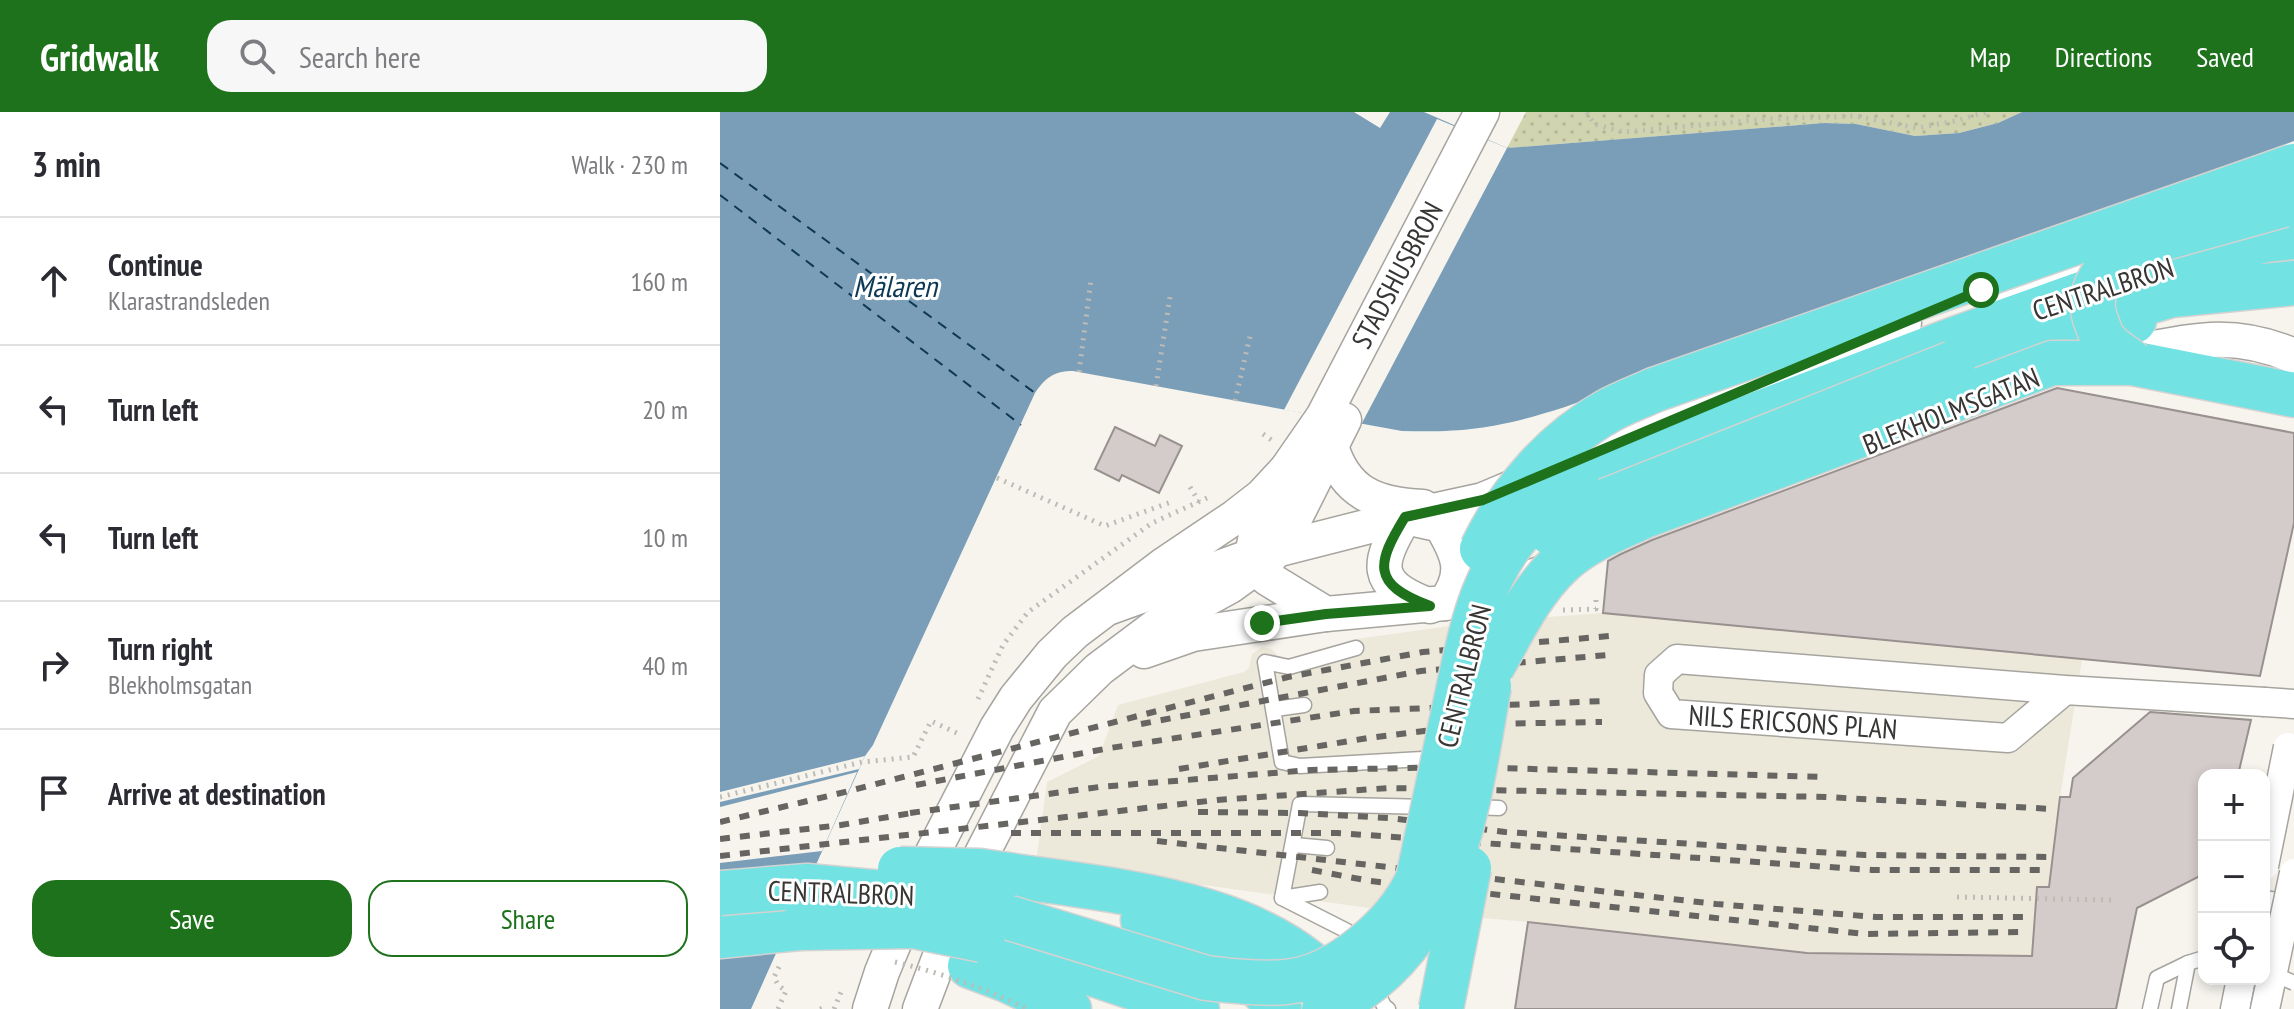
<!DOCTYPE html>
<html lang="en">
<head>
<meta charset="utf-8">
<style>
  :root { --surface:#fff; --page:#f7f7f7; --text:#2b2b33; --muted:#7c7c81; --line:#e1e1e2; --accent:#1e721c }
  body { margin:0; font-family:"PT Sans Narrow",sans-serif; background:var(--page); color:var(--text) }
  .controls { position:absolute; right:24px; bottom:24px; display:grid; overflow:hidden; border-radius:16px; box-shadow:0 4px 12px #0003 }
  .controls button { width:72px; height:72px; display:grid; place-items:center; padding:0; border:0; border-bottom:2px solid var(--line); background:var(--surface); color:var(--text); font:40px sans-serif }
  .stop { position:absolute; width:24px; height:24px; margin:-18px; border:6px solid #1e721c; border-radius:50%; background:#fff }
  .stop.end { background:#1e721c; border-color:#fff; box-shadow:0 2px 8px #0008 }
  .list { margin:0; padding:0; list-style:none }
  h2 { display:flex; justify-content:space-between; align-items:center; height:104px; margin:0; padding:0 32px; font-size:34px }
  h2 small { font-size:26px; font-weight:400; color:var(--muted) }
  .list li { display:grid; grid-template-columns:52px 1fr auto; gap:24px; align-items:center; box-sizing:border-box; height:128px; padding:0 32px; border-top:2px solid var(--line) }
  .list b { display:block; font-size:30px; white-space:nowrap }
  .list p { margin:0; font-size:26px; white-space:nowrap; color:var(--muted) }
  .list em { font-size:26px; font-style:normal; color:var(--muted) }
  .actions { display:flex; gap:16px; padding:24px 32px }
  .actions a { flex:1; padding:18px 0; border:2px solid var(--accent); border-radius:24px; text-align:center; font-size:28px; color:var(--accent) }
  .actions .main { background:var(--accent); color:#fff }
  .icon { flex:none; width:44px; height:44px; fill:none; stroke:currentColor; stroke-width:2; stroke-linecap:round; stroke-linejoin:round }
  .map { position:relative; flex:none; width:1574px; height:897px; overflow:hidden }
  header { display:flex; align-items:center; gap:48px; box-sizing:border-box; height:112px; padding:0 40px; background:var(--accent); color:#fff }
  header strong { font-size:38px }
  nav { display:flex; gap:44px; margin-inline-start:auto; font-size:28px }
  .search { width:560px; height:72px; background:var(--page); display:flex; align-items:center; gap:20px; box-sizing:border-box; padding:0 28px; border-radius:24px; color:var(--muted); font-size:30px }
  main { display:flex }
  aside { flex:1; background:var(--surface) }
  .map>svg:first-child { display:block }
</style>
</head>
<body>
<header>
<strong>Gridwalk</strong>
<div class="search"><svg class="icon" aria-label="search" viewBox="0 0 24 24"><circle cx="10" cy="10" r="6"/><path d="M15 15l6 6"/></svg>Search here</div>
<nav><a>Map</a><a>Directions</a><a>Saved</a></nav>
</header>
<main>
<aside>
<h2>3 min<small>Walk · 230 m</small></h2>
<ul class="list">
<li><svg class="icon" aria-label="ahead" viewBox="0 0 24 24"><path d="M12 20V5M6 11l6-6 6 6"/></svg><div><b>Continue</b><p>Klarastrandsleden</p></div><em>160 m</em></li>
<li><svg class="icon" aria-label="left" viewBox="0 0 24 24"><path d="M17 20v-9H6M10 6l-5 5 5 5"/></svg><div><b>Turn left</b></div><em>20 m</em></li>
<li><svg class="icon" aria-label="left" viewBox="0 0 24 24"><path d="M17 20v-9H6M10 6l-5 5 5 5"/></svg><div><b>Turn left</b></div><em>10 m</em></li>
<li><svg class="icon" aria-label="right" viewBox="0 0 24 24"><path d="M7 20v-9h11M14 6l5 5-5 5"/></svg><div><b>Turn right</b><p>Blekholmsgatan</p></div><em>40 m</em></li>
<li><svg class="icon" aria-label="arrive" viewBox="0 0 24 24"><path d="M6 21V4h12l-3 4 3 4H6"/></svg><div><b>Arrive at destination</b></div></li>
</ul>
<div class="actions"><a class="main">Save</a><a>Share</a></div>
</aside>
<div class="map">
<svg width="1574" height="897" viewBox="0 0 1574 897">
  <defs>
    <pattern id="green-dots" width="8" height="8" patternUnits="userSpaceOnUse" patternTransform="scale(2)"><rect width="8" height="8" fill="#d1d5af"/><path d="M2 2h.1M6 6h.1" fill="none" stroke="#b4b797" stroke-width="1.8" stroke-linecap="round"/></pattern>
  </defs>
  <rect width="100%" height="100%" fill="#f6f4ed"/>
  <!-- built -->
  <polygon fill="#ece9db" points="883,501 1364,535 1340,685 1329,775 1317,775 1312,844 1086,841 808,810 649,796 316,750 327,670 379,644 398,593 524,560 529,556 532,542 542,535 552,537 560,547 568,551 636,527 759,510"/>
  <!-- green -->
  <polygon fill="url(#green-dots)" points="806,0 1302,0 1278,11 1239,21 1195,24 1136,12 1104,11 787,36"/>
  <!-- water -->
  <path fill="#7b9eb8" d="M0,0h634l26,16 10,-16h34l83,36 317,-25 32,1 59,12 44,-3 39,-10 24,-11h272v29l-729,266c-63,20 -96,26 -163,24l-329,-60c-19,0 -28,7 -38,22l-162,352 -8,11 -114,253h-31z"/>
  <!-- pier -->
  <g fill="#f6f4ed">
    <polygon points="717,7 787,36 642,311 564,298"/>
    <polygon points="145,644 139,657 0,690 0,680"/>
    <polygon points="137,660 102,739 0,751 0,695"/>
  </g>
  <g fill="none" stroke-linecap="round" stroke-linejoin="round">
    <!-- ferry -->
    <g stroke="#0d3955" stroke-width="2" stroke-dasharray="10 8" stroke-linecap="butt">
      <polyline points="0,51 315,281"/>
      <polyline points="0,83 301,313"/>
    </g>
  </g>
  <!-- building -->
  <g fill="#d4cccb" stroke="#98918f" stroke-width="2">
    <polygon points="1337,276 1574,321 1574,411 1540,564 883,501 888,449 901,442 932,428"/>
    <polygon points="395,315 435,334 440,323 462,334 439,381 402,363 399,369 375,357"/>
    <polygon points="1430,600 1531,608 1518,663 1484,663 1484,762 1417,796 1396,897 795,897 808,810 1087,841 1312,844 1317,775 1329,775 1340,685 1350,685 1353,666"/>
  </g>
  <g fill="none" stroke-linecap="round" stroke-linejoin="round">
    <!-- service casing -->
    <g stroke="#a6a49e" stroke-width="17">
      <g id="service">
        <polyline points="636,536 569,555 545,550 562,650 580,654 702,647 716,641"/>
        <polyline points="555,597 584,593"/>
        <polyline points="751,695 779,696"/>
        <polyline points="574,733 607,736"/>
        <polyline points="600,780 562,786 580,692 710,695"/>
        <polyline points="562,786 627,819 635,836"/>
        <polyline points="653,872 664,894 668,897"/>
        <polyline points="1430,897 1437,866 1468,851"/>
        <polyline points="1459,897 1468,851 1484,846"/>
      </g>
    </g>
    <!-- minor casing -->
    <g stroke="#a6a49e" stroke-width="31">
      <g id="minor">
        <polyline points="1545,590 1574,592"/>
        <polyline points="1544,793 1566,796"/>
        <polyline points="1515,897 1521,867"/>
      </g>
    </g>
    <!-- tertiary casing -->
    <g stroke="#a6a49e" stroke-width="37">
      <g id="tertiary">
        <polyline points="1278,175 1403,152"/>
        <path d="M1399,243c66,-12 109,-28 175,1"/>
        <path d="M611,334c14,47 45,59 92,61"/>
        <polyline points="567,357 536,423 532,444 547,466 606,502 725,491 783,476 838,455"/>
        <path d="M721,413c18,30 26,48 4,78"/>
        <path d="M710,494c-59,-22 -53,-43 -25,-89l86,19 20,2"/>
        <polyline points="390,495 532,444 685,405 763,388 1184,211"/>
        <polyline points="424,539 473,522 606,502"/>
        <polyline points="150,897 162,860 206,754 277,616 296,586 332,542 355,520 445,452 515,405 542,384 567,357 603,305 762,0"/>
        <polyline points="200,897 250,765 335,600 379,557 435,515 510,474 550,445 574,408 624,308"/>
      </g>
    </g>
    <!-- trunk casing -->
    <g stroke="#d3d3d2" stroke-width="47">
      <g id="trunk">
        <polyline points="1411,195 1452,183 1574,171"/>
        <polyline points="1251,247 1414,209"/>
        <polyline points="1412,251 1574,283"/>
        <polyline points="857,373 889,358 1235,227 1398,169 1545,128 1574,125"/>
        <path d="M288,763c107,16 265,27 334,122"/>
        <polyline points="423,808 447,815 518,849 559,897"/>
        <polyline points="0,824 79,816"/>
        <polyline points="262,828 296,836 477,897"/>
        <polyline points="250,854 287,868 349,897"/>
      </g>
    </g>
    <!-- path -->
    <g stroke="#bdbbb5" stroke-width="5" stroke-dasharray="2 6" stroke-linecap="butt">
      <polyline points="867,0 874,12 903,20 1047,7 1136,4 1197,16 1235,9 1266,0"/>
      <polyline points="359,260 371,168"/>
      <polyline points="436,274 450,185"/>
      <polyline points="515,289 531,220"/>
      <polyline points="543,322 553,329"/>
      <polyline points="277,366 385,414 451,390"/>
      <polyline points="470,375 479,390"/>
      <polyline points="843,498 876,497 876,486"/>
      <polyline points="258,587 283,533 308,500 432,411 487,386"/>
      <polyline points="0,685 142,650 193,645 211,609 241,623"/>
      <polyline points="1237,785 1391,788"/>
      <polyline points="58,897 66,879 58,873 54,865 60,853"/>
      <polyline points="100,897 106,895"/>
      <polyline points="114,897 123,875"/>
    </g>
    <!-- service -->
    <use href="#service" stroke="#fff" stroke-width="14"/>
    <!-- minor -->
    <use href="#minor" stroke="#fff" stroke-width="28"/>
    <!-- tertiary -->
    <use href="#tertiary" stroke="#fff" stroke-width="34"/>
    <!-- trunk -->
    <use href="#trunk" stroke="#72e2e3" stroke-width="44"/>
    <!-- rail -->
    <g stroke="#666562" stroke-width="6" stroke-dasharray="10 10" stroke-linecap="butt">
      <polyline points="421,612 701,559 888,543"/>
      <polyline points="459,657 648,626 761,612 882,610"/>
      <polyline points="196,673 390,636 634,599 885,589"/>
      <polyline points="478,700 579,701 669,706 785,720 1145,743 1328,745"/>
      <polyline points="190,701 379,675 591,658 739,655 1107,665"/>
      <polyline points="0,710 129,679 568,565 703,540 890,524"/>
      <polyline points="291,721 617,721 1152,758 1327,758"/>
      <polyline points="0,727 121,713 198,700"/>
      <polyline points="437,729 996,792 1156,805 1308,805"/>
      <polyline points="0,744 497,688 669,676 1105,685 1333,697"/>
      <polyline points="592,758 650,769 1145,822 1308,820"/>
    </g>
    <!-- service-bridge casing -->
    <g stroke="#a6a49e" stroke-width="17" stroke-linecap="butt">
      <polyline id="service-bridge" points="1552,861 1574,871"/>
    </g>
    <!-- minor-bridge casing -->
    <g stroke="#a6a49e" stroke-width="31" stroke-linecap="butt">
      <g id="minor-bridge">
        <polyline points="1345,578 1288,626 951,602 938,581 939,563 957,547 1345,578 1545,590"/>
        <polyline points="1544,754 1568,635"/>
        <polyline points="1545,897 1574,761"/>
      </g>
    </g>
    <!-- trunk-bridge casing -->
    <g stroke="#d3d3d2" stroke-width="47" stroke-linecap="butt">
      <g id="trunk-bridge">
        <path d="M1412,251c-8,-7 -18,-12 -25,-20 -6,-5 -8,-15 -11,-22 -14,-36 18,-63 47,-77l140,-39"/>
        <polyline points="831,421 860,399 1233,251"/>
        <path d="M762,437c27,-56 71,-107 126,-138 14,-8 31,-14 46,-21l640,-224"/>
        <path d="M772,555c20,-35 38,-75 69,-104 22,-21 53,-33 81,-46l410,-154h80"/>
        <polyline points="180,757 260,759 288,763"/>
        <path d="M0,781l87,-7 141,13 258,79c26,3 53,6 80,4 53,-5 111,-57 132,-103 11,-52 22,-104 33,-155 15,-67 23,-139 70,-193 16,-18 36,-32 56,-46"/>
        <polyline points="79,816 193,814 262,828"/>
        <path d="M604,897c129,-57 143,-200 165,-323"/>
        <polyline points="721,897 749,756"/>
      </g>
    </g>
    <!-- path-bridge -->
    <path stroke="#bdbbb5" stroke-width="5" stroke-dasharray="2 6" stroke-linecap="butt" d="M175,850c46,11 90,26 132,47"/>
    <!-- service-bridge -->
    <use href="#service-bridge" stroke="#fff" stroke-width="14"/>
    <!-- minor-bridge -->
    <use href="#minor-bridge" stroke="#fff" stroke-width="28"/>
    <!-- trunk-bridge -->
    <use href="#trunk-bridge" stroke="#72e2e3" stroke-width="44"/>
  </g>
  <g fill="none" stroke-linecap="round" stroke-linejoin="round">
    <!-- route -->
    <path stroke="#1e721c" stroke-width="10" d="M542,511l64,-9 104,-8c-60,-22 -53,-43 -25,-89l78,-17 498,-210"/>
  </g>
  <g text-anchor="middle" stroke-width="6" stroke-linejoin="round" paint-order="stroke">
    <!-- street labels -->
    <g font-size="28" fill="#373634" stroke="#fff">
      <text transform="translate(677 163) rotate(-62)" y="10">STADSHUSBRON</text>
      <text transform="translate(1383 177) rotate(-18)" y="10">CENTRALBRON</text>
      <text transform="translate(1231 299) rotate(-22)" y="10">BLEKHOLMSGATAN</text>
      <text transform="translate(744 564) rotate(-76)" y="10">CENTRALBRON</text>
      <text transform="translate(1073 610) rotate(4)" y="10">NILS ERICSONS PLAN</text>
      <text transform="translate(121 781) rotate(2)" y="10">CENTRALBRON</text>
    </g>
    <!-- water labels -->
    <g font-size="30" font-style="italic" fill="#0d3955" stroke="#fff">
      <text x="175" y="185">Mälaren</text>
    </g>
  </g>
</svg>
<div class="controls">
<button>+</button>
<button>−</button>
<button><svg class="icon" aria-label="locate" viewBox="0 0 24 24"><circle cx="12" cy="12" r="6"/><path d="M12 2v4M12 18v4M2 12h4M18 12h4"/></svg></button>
</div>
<div class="stop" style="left:1261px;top:178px"></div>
<div class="stop end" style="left:542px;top:511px"></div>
</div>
</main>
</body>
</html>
